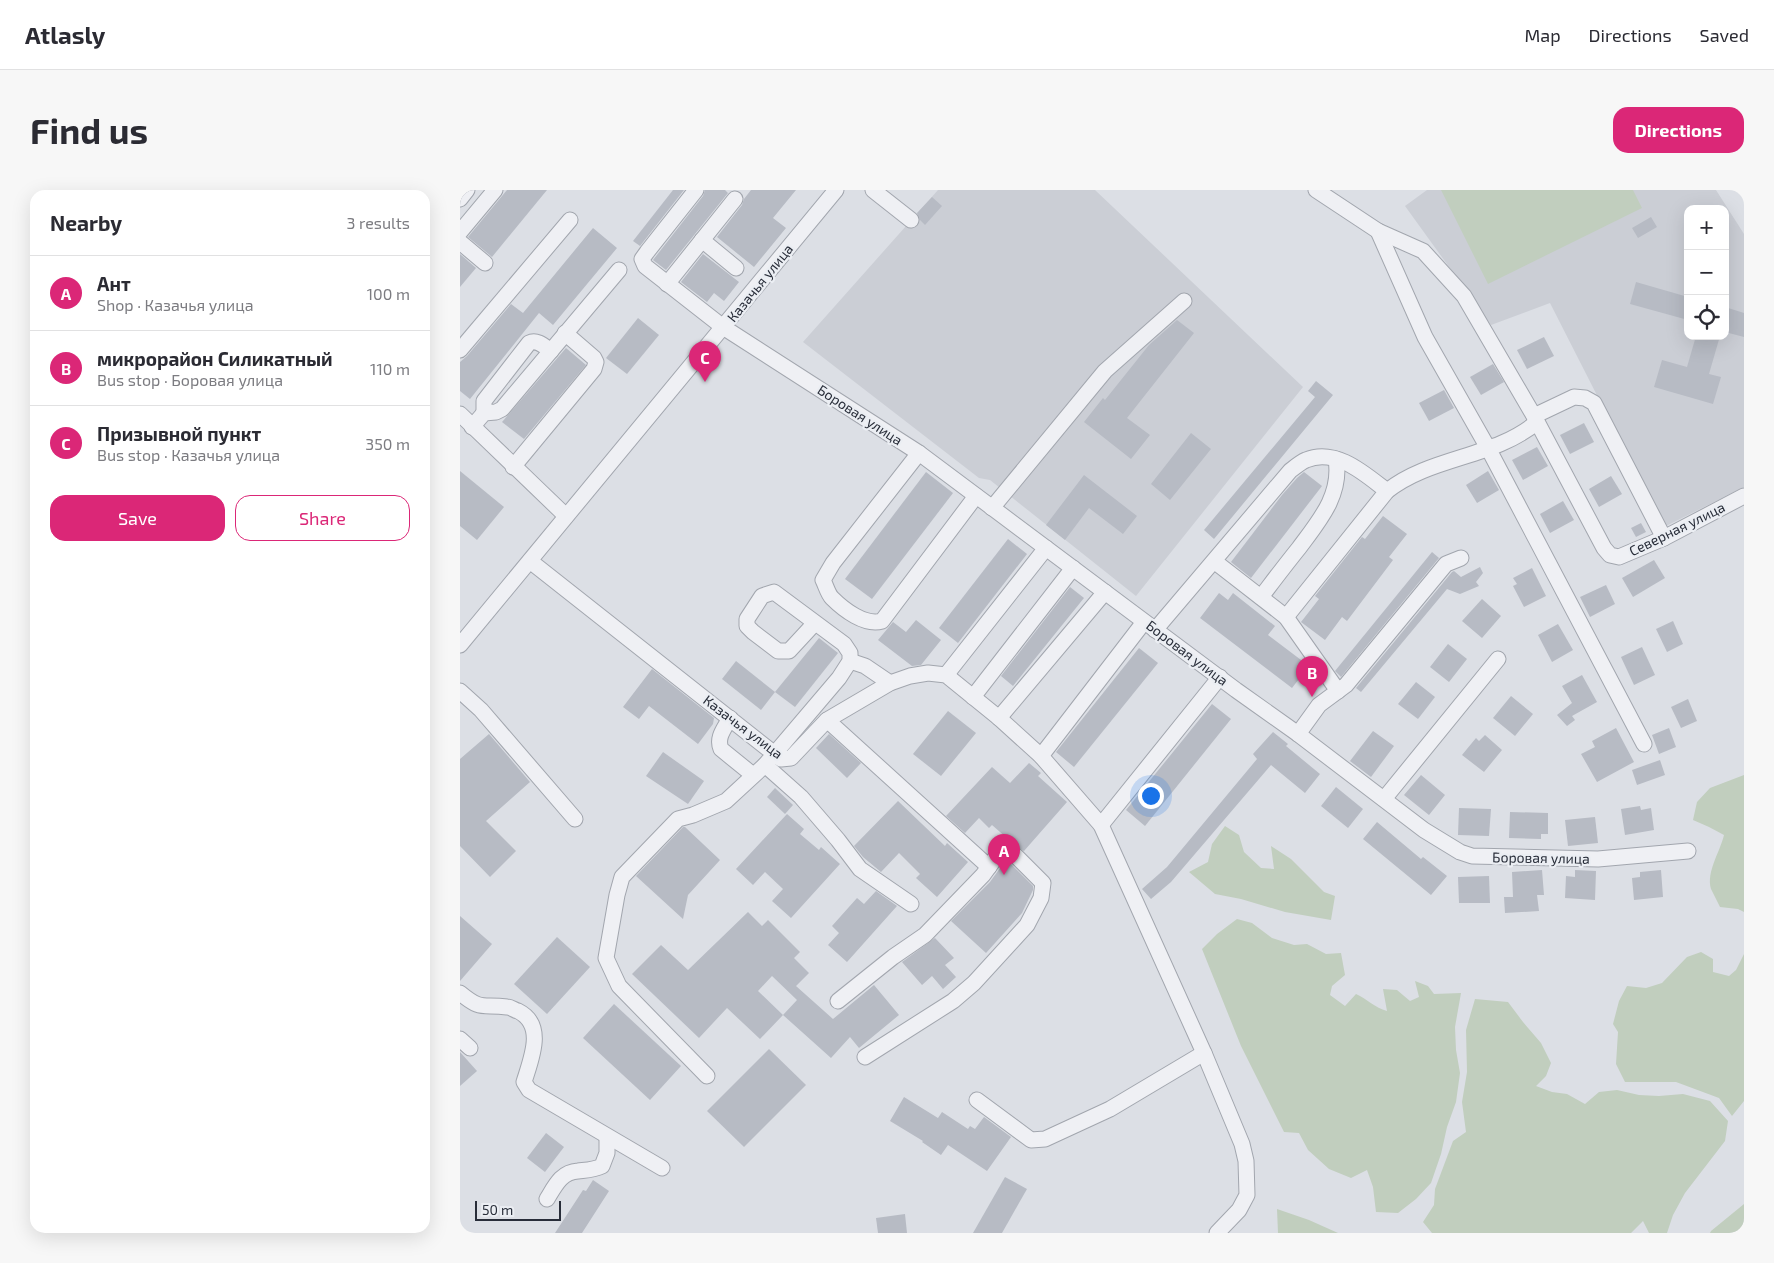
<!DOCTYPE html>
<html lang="en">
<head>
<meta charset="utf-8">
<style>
  :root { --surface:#fff; --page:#f7f7f7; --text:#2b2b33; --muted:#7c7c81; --line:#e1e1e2; --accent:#db2777 }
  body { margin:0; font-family:"Exo 2",sans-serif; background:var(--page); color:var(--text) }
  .controls { position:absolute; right:15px; top:15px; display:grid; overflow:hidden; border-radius:10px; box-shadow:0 5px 20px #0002 }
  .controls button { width:45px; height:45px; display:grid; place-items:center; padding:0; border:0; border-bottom:1px solid var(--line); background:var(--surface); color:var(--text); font:25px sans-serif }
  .scale { position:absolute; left:15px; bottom:12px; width:86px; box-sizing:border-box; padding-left:5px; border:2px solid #282d39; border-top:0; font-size:14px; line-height:18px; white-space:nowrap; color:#282d39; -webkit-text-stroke:4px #ebeef3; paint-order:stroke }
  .you { position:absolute; left:690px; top:605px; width:18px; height:18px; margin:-12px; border:4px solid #fff; border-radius:50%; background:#1a73e8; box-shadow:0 0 0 8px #1a73e833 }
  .badge { display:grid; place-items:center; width:32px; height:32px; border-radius:50%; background:var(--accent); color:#fff; font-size:16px; font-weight:700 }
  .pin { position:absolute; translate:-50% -41px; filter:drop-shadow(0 1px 2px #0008) }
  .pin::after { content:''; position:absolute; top:26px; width:18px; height:15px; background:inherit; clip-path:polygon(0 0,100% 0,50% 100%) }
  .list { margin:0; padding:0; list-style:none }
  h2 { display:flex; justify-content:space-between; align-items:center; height:65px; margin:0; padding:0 20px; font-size:21px }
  h2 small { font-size:16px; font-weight:400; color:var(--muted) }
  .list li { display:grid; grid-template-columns:32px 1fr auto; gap:15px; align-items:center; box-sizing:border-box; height:75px; padding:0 20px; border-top:1px solid var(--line) }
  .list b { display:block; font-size:19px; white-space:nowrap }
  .list p { margin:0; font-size:16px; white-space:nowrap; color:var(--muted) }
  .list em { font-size:16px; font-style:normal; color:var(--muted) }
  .actions { display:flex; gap:10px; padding:15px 20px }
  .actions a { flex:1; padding:11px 0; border:1px solid var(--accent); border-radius:15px; text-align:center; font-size:18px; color:var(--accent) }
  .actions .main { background:var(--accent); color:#fff }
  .icon { flex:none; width:28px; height:28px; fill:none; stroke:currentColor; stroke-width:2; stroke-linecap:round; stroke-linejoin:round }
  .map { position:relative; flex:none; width:1284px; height:1043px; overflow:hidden; border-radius:15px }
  header { display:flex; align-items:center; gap:30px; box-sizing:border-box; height:70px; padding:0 25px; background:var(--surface); border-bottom:1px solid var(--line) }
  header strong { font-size:24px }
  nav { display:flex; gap:28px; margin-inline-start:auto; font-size:18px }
  .intro { display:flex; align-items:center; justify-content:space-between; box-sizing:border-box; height:120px; padding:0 30px }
  h1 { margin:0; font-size:35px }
  .button { padding:12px 22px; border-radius:15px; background:var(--accent); color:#fff; font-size:18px; font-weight:700 }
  main { display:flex; gap:30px; padding:0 30px }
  aside { flex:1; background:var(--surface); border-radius:15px; box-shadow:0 5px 20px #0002 }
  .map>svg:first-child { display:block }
</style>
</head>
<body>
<header>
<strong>Atlasly</strong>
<nav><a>Map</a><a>Directions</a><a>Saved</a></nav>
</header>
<div class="intro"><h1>Find us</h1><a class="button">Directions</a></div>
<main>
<aside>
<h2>Nearby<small>3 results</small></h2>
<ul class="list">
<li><span class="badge">A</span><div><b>Ант</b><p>Shop · Казачья улица</p></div><em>100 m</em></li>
<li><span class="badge">B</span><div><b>микрорайон Силикатный</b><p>Bus stop · Боровая улица</p></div><em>110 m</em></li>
<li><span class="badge">C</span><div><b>Призывной пункт</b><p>Bus stop · Казачья улица</p></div><em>350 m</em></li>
</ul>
<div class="actions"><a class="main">Save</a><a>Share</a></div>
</aside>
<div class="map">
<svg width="1284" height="1043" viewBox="0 0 1284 1043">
  <rect width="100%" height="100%" fill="#dcdfe5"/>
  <!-- built -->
  <g fill="#cbced5" fill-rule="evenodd">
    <polygon points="478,0 635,0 843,197 676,406 530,290 519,288 343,152"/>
    <path d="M967,0h289l28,44v253l-80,40 -114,-224 -59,22 -86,-119zM1228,19h37v127h-37z"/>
  </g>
  <!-- green -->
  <g fill="#c1cebe">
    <polygon points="981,0 1173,0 1182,18 1028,94"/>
    <path d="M1284,585v137l-6,-3 -18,-2c-3,-6 -6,-12 -9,-18 -5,-17 9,-37 13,-54l-15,-8 -16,-7 4,-18 13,-14z"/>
    <polygon points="765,636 779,645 784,662 801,678 814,679 811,656 831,669 864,702 875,706 871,730 825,722 781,709 755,704 729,682 748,672 752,654"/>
    <path d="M777,729l15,4 20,15 22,7 13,-1 19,10 15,-1 4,22 -13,11 -2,9 15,11 11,-12c11,5 19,14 31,17l-4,-22 14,1 13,11 9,-4 -4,-16 13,5 6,8 27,-1 -6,34 1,23 4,23 -4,29 -9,25 -6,27 -10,29 -15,16 -18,14 -22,-1 -3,-25 -6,-17 -16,8 -22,-9 -21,-19 -9,-17 -15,-1 -43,-86 -39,-97 15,-15z"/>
    <polygon points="1241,762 1253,769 1253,782 1269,786 1276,780 1284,764 1284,911 1272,926 1259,908 1216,892 1165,892 1156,874 1158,842 1153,834 1159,811 1167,796 1186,798 1202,793 1227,767"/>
    <polygon points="1015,809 1048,812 1063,832 1081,853 1091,873 1086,886 1076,896 1092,902 1107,904 1125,914 1139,902 1157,900 1179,905 1199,906 1223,904 1250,911 1268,931 1265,951 1225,1003 1213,1025 1207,1043 1189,1043 1183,1031 1171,1043 972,1043 963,1032 974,1015 975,999 993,951 1006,942 1002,912 1007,882 1006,840"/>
    <polygon points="1284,1014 1284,1043 1250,1043 1251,1041"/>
    <polygon points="817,1019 849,1030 878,1043 818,1043"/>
  </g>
  <!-- building -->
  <g fill="#b7bbc4" fill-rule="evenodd">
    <polygon points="47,0 87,0 32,67 8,47"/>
    <polygon points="213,0 224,0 180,56 173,51"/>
    <polygon points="245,0 265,0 268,3 206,80 193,70 243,6"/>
    <polygon points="291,0 336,0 313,28 326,38 294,77 257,47 282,15 284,9"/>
    <polygon points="472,7 482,16 465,35 460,30 457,23"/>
    <polygon points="1191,27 1197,37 1178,48 1172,38"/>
    <polygon points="133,38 157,58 93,135 79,123 10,209 0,201 0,172 7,166 51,114 63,123"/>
    <polygon points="0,64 16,78 0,97"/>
    <polygon points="243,64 279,92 264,111 254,103 247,112 221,92"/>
    <polygon points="1176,92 1228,107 1228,130 1170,114"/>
    <polygon points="1265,117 1284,123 1284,147 1265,142"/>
    <polygon points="178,128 199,145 167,184 146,168"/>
    <polygon points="717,130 734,143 667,228 690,245 671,269 624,232 643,208 645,210 689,155"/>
    <polygon points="1236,146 1260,146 1249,184 1261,187 1253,214 1194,197 1202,170 1227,177"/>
    <polygon points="1084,147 1094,166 1067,179 1057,160"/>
    <polygon points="106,158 126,175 64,249 42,232"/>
    <polygon points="1033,174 1044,192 1021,205 1010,187"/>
    <polygon points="856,191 873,205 754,349 744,340 855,207 848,201"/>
    <polygon points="984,200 994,218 969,231 959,213"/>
    <polygon points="1124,233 1134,252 1110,264 1100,245"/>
    <polygon points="731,243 751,259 710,310 691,294"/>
    <polygon points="1077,257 1088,276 1063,290 1052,270"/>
    <polygon points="0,281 44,317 17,350 0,336"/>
    <polygon points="1028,281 1039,300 1017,313 1006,295"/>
    <polygon points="466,282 493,303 412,409 385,389"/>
    <polygon points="844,282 862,296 791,388 771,372 822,305 837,288"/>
    <polygon points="624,285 677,326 663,344 629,318 605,350 586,335"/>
    <polygon points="1151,286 1162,304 1139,317 1129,299"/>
    <polygon points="1103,311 1114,330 1090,343 1080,324"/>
    <polygon points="923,326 947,344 929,367 933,370 887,431 882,427 865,450 841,432 859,409 855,406 902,347 905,349"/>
    <polygon points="1181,333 1186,342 1176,347 1171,338"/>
    <polygon points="548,349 567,364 498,453 479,438"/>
    <polygon points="972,362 979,368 881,487 875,481"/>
    <polygon points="1194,370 1205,388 1173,407 1162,388"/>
    <polygon points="1020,377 1023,383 1016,392 1019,396 1000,404 987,399 901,502 896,498 992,382 994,381 1001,387"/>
    <polygon points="1072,378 1086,406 1064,417 1053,396 1057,394 1053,388"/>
    <polygon points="1146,395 1155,414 1130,427 1120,407"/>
    <polygon points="610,397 624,408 553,496 541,486"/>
    <polygon points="759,403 768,410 773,403 815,436 808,445 849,476 832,498 740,428"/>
    <polygon points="1022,409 1041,426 1022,448 1002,431"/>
    <polygon points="456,430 481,450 461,475 452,476 418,450 433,432 446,442"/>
    <polygon points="1213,431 1223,454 1207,462 1196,439"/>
    <polygon points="1098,434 1113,460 1092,472 1078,445"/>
    <polygon points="359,448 378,463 335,517 315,502"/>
    <polygon points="988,454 1007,469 989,492 970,477"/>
    <polygon points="1182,457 1195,485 1174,495 1161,467"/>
    <polygon points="679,458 698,473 614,577 596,562"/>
    <polygon points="276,471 315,502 301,520 262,489"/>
    <polygon points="192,479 254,528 253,534 238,554 189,516 179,529 163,517"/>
    <polygon points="1122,485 1137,512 1112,526 1115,530 1107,536 1097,525 1112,513 1102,496"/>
    <polygon points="956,492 975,507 958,529 938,514"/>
    <polygon points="1051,506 1073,524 1055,546 1033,528"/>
    <polygon points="1228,509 1237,531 1221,538 1211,517"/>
    <polygon points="752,514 771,529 685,636 666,620"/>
    <polygon points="488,521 516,543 481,586 453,564"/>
    <polygon points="1156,538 1174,572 1137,592 1121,564 1135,557 1132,551"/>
    <polygon points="1209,538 1216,557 1199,564 1192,545"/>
    <polygon points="913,541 934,556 911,587 890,571"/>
    <polygon points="813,542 828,554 826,556 860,584 845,603 811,575 711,692 691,709 682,699 707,677 797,569 793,564"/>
    <polygon points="29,544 70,592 26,631 56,661 30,687 0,656 0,569"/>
    <polygon points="369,544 401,573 387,588 356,558"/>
    <polygon points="1025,545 1042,560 1024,582 1002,565 1016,548 1019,551"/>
    <polygon points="203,562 244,591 228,614 186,586"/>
    <polygon points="1200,570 1205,585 1177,595 1172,580"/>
    <polygon points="569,573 581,583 578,586 607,612 564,661 556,656 532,635 529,638 519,628 505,643 486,626 532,577 550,593"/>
    <polygon points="961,585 985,605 969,625 944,605"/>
    <polygon points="876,597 903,619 888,638 861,616"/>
    <polygon points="315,598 333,615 325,624 307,607"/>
    <polygon points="438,611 485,656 487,653 508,672 477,707 456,688 460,684 439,663 421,682 403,667 394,656"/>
    <polygon points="1180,616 1181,620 1191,618 1194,640 1165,645 1161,619"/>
    <polygon points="999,618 1031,619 1029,646 998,645"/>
    <polygon points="1050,622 1088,623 1088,644 1081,644 1081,649 1049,648"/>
    <polygon points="327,624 344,639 340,644 359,660 361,657 380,674 331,728 312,711 323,699 305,682 293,695 276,679"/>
    <polygon points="1135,627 1138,653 1108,656 1105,630"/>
    <polygon points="917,632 961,669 963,667 987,686 971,705 903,649"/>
    <polygon points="223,637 225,637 260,670 228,705 223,729 176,686"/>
    <polygon points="546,673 551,674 573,696 573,700 562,723 526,763 491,731 530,692 543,674"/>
    <polygon points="1082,680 1084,705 1077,705 1079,721 1045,723 1044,707 1053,707 1052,682"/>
    <polygon points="1115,680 1136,681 1135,710 1105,708 1106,686 1115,687"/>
    <polygon points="1201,680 1203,707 1174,710 1172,688 1180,687 1180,682"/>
    <polygon points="1029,686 1030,713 999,713 998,687"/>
    <polygon points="416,701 437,716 387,772 368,755 379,743 372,736 397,708 404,714"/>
    <path d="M288,722l14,14 6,-6 32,32 -6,6 15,15 -13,13 37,33 41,-34 25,30 -40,33 -9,-11 -19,21 -48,-43 -23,24 -33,-31 -28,30 -67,-64 29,-29 27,25zM312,786l25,24 -14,15 -25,-24z"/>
    <polygon points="0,726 32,754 0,791"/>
    <polygon points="97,747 130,777 87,824 54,794"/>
    <polygon points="475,748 494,768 485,775 496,787 483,799 472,786 462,795 442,772"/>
    <polygon points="154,814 221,876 190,910 123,848"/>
    <polygon points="309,859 346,895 284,957 247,921"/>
    <polygon points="0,862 17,881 0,896"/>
    <polygon points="444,907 478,928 482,922 508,939 510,936 515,939 524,927 551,947 527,981 488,955 481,965 462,952 463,951 430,931"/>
    <polygon points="86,943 104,957 85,982 67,968"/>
    <polygon points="545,987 567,999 542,1043 513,1043"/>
    <polygon points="133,990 149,1001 122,1043 95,1043 123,1000 126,1001"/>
    <polygon points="445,1024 447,1043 418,1043 416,1028"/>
  </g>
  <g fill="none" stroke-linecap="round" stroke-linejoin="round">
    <!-- minor casing -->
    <g stroke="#a2a6ae" stroke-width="17">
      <g id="minor">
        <polyline points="236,0 187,62 182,69 185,76 263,137 459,263 776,500 838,544 964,640 1000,662 1012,666 1138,669 1228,661"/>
        <polyline points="413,0 451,30"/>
        <polyline points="856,0 918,41 963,61 1004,106 1074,226 1144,358 1150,365 1159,367 1204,348 1284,306"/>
        <polyline points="0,9 7,0"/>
        <polyline points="918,41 965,147 1028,258 1184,554"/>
        <polyline points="0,42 35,0"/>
        <polyline points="242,50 276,78"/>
        <polyline points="0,52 25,73"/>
        <polyline points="207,94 275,9"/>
        <polyline points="0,160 110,30"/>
        <path d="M24,223v-12l45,-58c8,-4 15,3 22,8"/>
        <polyline points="0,224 106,326"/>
        <polyline points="1074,226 1114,207 1125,208 1134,213 1204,348"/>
        <polyline points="12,237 24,223 36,222 42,219 159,80"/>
        <path d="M459,263l-86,110 -10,17c3,6 5,14 9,18 12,12 33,28 50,23l94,-125"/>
        <polyline points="53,277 134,179 136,172 134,168 105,143"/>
        <path d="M927,301c44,-35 108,-33 150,-69"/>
        <polyline points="532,318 645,181 724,111"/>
        <polyline points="70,371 321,569 331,568 367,530 529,677"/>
        <path d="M801,407c13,-17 25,-33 38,-49 20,-27 43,-53 37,-89"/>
        <polyline points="826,427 878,501"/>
        <path d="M695,440l135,-159c5,-4 11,-9 16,-11 30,-13 60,15 81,31l-101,126 -72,-56"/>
        <polyline points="0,455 376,0"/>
        <polyline points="390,471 405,476 430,493"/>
        <polyline points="486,485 586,358"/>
        <polyline points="0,501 21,520 115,629"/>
        <polyline points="513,507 613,378"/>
        <path d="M270,528c-5,10 -14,19 -9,31l32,26"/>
        <polyline points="539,528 645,402"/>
        <polyline points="367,530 430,493 450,486 468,483 486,485 539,528 581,566 641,635 744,863 782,954 786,971 787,1005 779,1020 757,1043"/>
        <polyline points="838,544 859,515 886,495 986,374 1001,368"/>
        <polyline points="581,566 684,432"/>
        <polyline points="305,575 341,607 378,650 400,679 451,714"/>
        <polyline points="924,609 1038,469"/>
        <polyline points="641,635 760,487"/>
        <path d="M0,803c22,18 21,11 47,14 4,0 7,3 11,4 28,14 13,48 6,71l5,8 133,78"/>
        <polyline points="378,811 433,767 465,745 523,685 536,667 546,663 556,666 583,693 581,708 567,735 514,793 493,811 405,867"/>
        <polyline points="0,849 10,858"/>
        <polyline points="247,886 159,796 146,768 157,705 162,687 218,629 233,625 266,611 305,575 379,488 390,471 390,463 384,454 314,402 302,406 287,429 287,436 293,442 318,461 329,461 354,434"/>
        <polyline points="517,910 571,950 585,949 650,919 744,863"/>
        <path d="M87,1009c8,-13 14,-27 31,-28 9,-1 16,-1 24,-5l5,-13v-16"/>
      </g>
    </g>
    <!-- minor -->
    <use href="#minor" stroke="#eff0f4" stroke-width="15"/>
  </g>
  <g text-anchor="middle" stroke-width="4.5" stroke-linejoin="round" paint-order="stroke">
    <!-- street labels -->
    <g font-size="14" fill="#282d39" stroke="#ebeef3">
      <text transform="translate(300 93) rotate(-51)" y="5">Казачья улица</text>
      <text transform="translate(400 225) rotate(33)" y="5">Боровая улица</text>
      <text transform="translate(1217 339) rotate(-26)" y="5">Северная улица</text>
      <text transform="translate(727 463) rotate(37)" y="5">Боровая улица</text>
      <text transform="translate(283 537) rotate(37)" y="5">Казачья улица</text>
      <text transform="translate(1081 668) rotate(1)" y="5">Боровая улица</text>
    </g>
  </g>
</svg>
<div class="controls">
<button>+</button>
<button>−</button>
<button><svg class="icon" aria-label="locate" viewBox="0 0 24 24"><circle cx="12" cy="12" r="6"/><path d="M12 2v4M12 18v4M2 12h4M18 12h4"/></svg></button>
</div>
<div class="scale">50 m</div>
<div class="you"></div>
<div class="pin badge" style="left:544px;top:685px">A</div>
<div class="pin badge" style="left:852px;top:507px">B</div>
<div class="pin badge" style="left:245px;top:192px">C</div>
</div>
</main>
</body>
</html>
